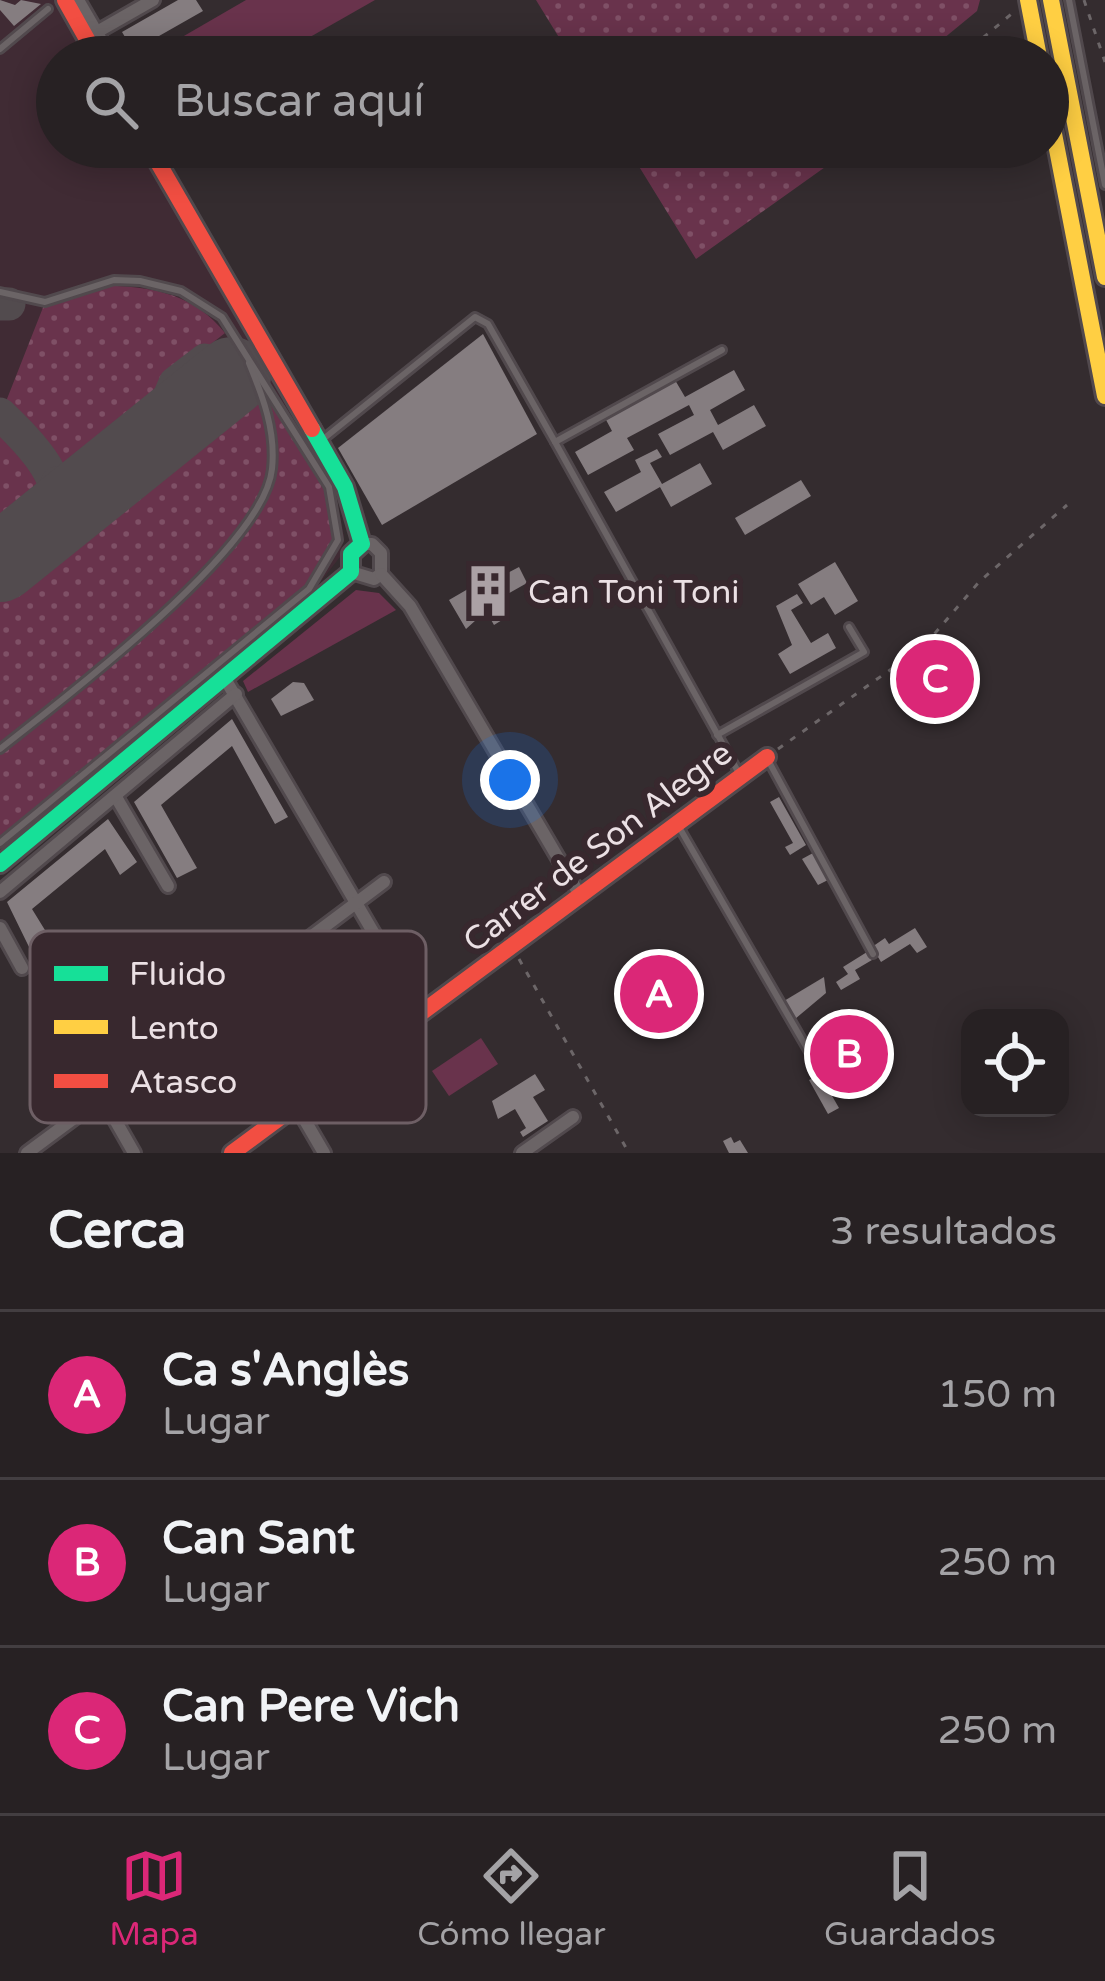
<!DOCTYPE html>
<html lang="es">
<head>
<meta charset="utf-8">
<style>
  :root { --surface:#272123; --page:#2f292b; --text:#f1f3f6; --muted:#a4a3a6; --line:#433e41; --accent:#db2777 }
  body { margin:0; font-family:"Varela Round",sans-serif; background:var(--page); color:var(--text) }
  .controls { position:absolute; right:36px; bottom:36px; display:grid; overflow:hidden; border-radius:24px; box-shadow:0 6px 30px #0003 }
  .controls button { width:108px; height:108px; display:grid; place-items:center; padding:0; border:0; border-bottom:3px solid var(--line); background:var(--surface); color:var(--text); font:60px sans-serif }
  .you { position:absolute; left:510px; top:780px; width:42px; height:42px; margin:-30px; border:9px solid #fff; border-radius:50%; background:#1a73e8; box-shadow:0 0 0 18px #1a73e833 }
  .badge { display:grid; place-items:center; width:78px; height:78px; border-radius:50%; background:var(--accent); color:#fff; font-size:39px; font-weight:700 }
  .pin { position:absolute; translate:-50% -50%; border:6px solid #fff; box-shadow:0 3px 12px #0006 }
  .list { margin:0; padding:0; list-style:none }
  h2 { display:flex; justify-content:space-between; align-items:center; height:156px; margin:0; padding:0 48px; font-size:51px }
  h2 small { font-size:39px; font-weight:400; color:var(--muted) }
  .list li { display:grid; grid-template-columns:78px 1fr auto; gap:36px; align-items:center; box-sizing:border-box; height:168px; padding:0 48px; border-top:3px solid var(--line) }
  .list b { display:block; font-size:45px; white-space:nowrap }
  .list p { margin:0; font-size:39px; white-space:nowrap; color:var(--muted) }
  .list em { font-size:39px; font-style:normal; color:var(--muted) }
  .icon { flex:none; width:66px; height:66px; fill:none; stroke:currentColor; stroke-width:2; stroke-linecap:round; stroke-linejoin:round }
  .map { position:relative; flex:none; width:1105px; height:1153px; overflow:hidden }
  .search { position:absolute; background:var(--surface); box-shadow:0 6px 30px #0003; left:36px; right:36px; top:36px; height:132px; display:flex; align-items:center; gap:30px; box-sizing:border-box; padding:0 42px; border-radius:66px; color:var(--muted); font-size:45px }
  .sheet { height:660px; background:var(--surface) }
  nav { display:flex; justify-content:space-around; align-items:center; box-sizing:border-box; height:168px; border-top:3px solid var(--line); background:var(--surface); font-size:33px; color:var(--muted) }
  nav a { display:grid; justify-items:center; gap:6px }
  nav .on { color:var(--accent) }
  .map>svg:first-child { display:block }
</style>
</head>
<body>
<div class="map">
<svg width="1105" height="1153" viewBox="0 0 1105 1153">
  <defs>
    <pattern id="grass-dots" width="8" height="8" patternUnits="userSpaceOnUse" patternTransform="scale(3)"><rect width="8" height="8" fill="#69334c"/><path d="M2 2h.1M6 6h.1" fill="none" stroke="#7f5066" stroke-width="1.8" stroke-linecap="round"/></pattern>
  </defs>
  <rect width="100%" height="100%" fill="#342c2f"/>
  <!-- built -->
  <polygon fill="#402b34" points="0,0 54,0 87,57 57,57 57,147 138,147 335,491 344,536 340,557 311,594 0,848"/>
  <!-- grass -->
  <g fill="url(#grass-dots)">
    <polygon points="536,0 980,0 977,11 921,57 571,57"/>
    <polygon points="627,147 825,147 822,152 835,160 696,259"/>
    <path d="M102,286c47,-1 93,8 123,47l-56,44 -14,38 -68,52 -25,2 -57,-65 39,-99z"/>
    <path d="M261,382c28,42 86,104 77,159 -3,18 -18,34 -29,48l-309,253v-252z"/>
    <path d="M0,428c45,52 59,63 0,110z"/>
  </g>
  <!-- green -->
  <g fill="#69334c">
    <polygon points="246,0 375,0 275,57 161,57 158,51"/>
    <polygon points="356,590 379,593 396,610 248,692 243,681"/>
    <polygon points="481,1038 498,1064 449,1096 432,1071"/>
  </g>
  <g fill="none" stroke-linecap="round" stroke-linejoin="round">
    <!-- taxiway -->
    <g stroke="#524b4e" stroke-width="33">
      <polyline points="0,304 9,304"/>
      <path d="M0,414c26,25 78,74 48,109"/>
      <polyline points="57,483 74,489 90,488 151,440 175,383 205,360 226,365 233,384 227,397 185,414 151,440"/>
    </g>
    <!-- runway -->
    <polyline stroke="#524b4e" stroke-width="78" points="0,563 232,376"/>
  </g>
  <!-- building -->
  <g fill="#857d80">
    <polygon points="0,0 15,5 21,0 41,4 14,26 0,10"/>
    <polygon points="178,0 196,0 203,11 152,40 158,51 137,57 122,32"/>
    <polygon points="483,334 537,434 382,525 338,448"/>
    <polygon points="734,370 745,390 710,410 718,425 754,405 766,426 723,450 713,432 670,455 658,434 694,415 689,405 627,438 634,450 588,475 575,452 612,431 605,418 675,380 685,397"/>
    <polygon points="657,449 662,457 650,463 662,484 700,463 712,484 671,507 660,487 616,512 604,492 641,472 635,460"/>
    <polygon points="801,480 811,496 745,535 735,518"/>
    <polygon points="835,562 858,601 835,615 824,597 811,605 798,584"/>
    <polygon points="519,567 527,583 497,600 507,617 494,625 486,611 466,629 449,600 499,571 502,576"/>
    <polygon points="797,594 803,603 791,610 811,643 828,633 836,648 790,674 778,654 792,645 776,606"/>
    <polygon points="931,661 951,688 939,697 919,670"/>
    <polygon points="293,682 304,683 314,700 281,716 271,699"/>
    <polygon points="232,719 288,817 275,824 232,746 161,805 197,868 177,878 134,802"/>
    <polygon points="779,797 806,845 790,855 785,847 793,843 770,802"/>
    <polygon points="108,819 137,862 120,875 105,849 32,909 48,935 30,949 7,902"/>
    <polygon points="813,853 828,880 818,885 802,859"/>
    <polygon points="915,928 927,947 917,953 910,944 881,962 872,947 885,938 889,944"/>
    <polygon points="867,952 872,960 855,970 860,979 841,990 836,982 848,974 843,967"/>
    <polygon points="654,971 659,980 673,972 680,984 668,992 675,1003 686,997 689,1002 657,1020 639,980"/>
    <polygon points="824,977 826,993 795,1019 784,1001"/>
    <polygon points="862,1040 868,1048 836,1068 831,1060"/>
    <polygon points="535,1074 545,1090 533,1097 548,1121 523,1137 520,1132 526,1128 515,1109 498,1119 492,1101"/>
    <polygon points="820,1075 839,1108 828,1114 809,1080"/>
    <polygon points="731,1137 734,1143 740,1140 748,1153 729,1153 723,1141"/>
  </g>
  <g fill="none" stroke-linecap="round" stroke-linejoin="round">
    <!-- lane casing -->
    <g stroke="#51494d" stroke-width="12">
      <g id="lane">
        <polyline points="1069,0 1105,185"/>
        <polyline points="0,49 48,9"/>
        <polyline points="0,292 45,302 114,280 140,281 181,291 222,317 329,487 338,540 309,589 0,843"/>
        <polyline points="722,350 555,442 740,775"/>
        <polyline points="322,440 475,317 488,324 555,442"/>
        <polyline points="717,735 864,652 849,627"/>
        <path d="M0,749c64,-51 264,-201 272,-280 4,-38 -9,-72 -23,-106"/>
        <polyline points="768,760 873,954"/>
        <polyline points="679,827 819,1069"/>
      </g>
    </g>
    <!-- street casing -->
    <g stroke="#51494d" stroke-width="18">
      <g id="street">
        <polyline points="78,0 111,57"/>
        <polyline points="97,32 153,0"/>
        <polyline points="362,544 372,544 381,553 381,574"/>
        <polyline points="351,572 374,579 381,574"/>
        <polyline points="381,574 410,606 581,897"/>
        <polyline points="224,677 421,1014"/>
        <polyline points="116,797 168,886"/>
        <polyline points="0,892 236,694"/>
        <polyline points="0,928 22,968"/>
        <polyline points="272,966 384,882"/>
        <polyline points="102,1097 134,1153"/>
        <polyline points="296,1105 324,1153"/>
        <polyline points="27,1153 196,1028"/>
        <polyline points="522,1153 573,1117"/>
      </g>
    </g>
    <!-- fast casing -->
    <g stroke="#51494d" stroke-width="22">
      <polyline id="fast" points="0,864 351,572 351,554 362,544 345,487 312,429"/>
    </g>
    <!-- slow casing -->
    <g stroke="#51494d" stroke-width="22">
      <g id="slow">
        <polyline points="1028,0 1039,57"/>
        <polyline points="1051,0 1105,277"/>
        <polyline points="1048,103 1105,396"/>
      </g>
    </g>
    <!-- jam casing -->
    <g stroke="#51494d" stroke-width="22">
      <g id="jam">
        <polyline points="65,0 97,57"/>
        <polyline points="149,147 312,429"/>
        <polyline points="232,1153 767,757"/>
      </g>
    </g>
    <!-- path -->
    <g stroke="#6c6668" stroke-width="3" stroke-dasharray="6 9" stroke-linecap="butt">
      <polyline points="1084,0 1105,62"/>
      <polyline points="960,57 1015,11"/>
      <polyline points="846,152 852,147"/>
      <polyline points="778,749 924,646 979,582 1067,505"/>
      <polyline points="519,959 629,1153"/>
      <polyline points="218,967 289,1093"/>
    </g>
    <!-- lane -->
    <use href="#lane" stroke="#6b6466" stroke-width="6"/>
    <!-- street -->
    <use href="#street" stroke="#6b6466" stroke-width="12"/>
    <!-- fast -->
    <use href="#fast" stroke="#16e098" stroke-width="16"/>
    <!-- slow -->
    <use href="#slow" stroke="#ffcf43" stroke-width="16"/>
    <!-- jam -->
    <use href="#jam" stroke="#f24e42" stroke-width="16"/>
  </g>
  <!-- icons -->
  <defs>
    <g id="building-bare" transform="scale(4.14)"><path d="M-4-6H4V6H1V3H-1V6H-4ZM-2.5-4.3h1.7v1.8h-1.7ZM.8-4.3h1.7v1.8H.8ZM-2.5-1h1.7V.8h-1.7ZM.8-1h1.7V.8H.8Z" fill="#aba1a5" stroke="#38282e" stroke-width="2.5" paint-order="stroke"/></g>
  </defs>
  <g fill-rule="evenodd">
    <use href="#building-bare" x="488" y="591"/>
  </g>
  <g text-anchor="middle" stroke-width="12" stroke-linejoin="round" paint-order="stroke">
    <!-- poi labels -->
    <g font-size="33" fill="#ebe0e4" stroke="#38282e" text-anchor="start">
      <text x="528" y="603">Can Toni Toni</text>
    </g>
    <!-- street labels -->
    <g font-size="33" fill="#ebe0e4" stroke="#38282e">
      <text transform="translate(597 846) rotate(-37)" y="12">Carrer de Son Alegre</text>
    </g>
  </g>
  <!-- legend -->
  <rect x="30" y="931" width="396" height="192" rx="18" fill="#38282e" stroke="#6e5f65" stroke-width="3"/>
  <rect x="54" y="966" width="54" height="15" fill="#16e098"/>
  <rect x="54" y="1020" width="54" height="14" fill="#ffcf43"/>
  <rect x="54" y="1074" width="54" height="14" fill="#f24e42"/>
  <g font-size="33" fill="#ebe0e4">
    <text x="129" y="985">Fluido</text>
    <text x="129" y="1039">Lento</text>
    <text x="129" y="1093">Atasco</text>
  </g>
</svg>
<div class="controls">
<button><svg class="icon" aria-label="locate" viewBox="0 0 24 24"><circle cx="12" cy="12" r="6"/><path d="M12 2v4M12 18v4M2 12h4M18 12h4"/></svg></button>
</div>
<div class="you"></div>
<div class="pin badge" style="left:659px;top:994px">A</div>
<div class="pin badge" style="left:849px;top:1054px">B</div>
<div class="pin badge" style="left:935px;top:679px">C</div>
<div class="search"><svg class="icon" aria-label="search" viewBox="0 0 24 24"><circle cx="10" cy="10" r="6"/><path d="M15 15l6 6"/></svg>Buscar aquí</div>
</div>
<section class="sheet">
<h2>Cerca<small>3 resultados</small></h2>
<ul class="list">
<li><span class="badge">A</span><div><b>Ca s'Anglès</b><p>Lugar</p></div><em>150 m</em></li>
<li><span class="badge">B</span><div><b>Can Sant</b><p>Lugar</p></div><em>250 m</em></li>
<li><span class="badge">C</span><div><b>Can Pere Vich</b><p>Lugar</p></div><em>250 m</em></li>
</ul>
</section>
<nav>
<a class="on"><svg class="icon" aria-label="map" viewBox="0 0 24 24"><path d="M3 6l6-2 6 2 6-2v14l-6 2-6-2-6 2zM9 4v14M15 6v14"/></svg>Mapa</a>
<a><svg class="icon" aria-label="directions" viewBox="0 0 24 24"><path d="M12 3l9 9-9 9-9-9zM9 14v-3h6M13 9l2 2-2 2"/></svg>Cómo llegar</a>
<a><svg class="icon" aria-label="saved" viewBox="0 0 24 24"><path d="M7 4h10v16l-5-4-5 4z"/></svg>Guardados</a>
</nav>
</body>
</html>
